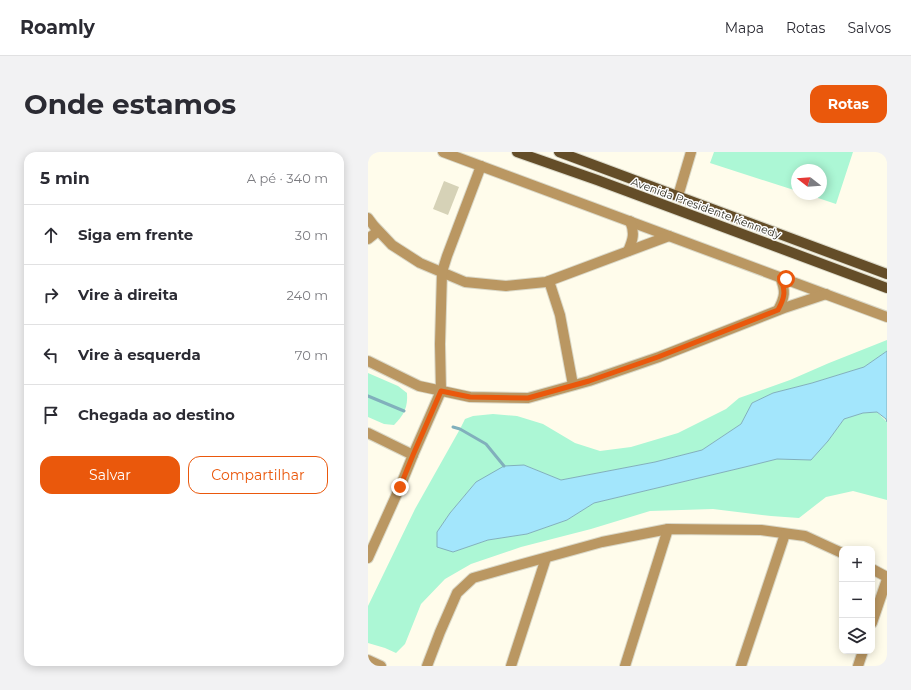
<!DOCTYPE html>
<html lang="pt">
<head>
<meta charset="utf-8">
<style>
  :root { --surface:#fff; --page:#f2f2f3; --text:#2b2b33; --muted:#7c7c81; --line:#e1e1e2; --accent:#ea580c }
  body { margin:0; font-family:Montserrat,sans-serif; background:var(--page); color:var(--text) }
  .controls { position:absolute; right:12px; bottom:12px; display:grid; overflow:hidden; border-radius:8px; box-shadow:0 2px 10px #0003 }
  .controls button { width:36px; height:36px; display:grid; place-items:center; padding:0; border:0; border-bottom:1px solid var(--line); background:var(--surface); color:var(--text); font:20px sans-serif }
  .compass { position:absolute; left:423px; top:12px; width:36px; height:36px; border-radius:50%; background:var(--surface); box-shadow:0 2px 10px #0003; rotate:287deg }
  .stop { position:absolute; width:12px; height:12px; margin:-9px; border:3px solid #ea580c; border-radius:50%; background:#fff }
  .stop.end { background:#ea580c; border-color:#fff; box-shadow:0 1px 4px #0008 }
  .list { margin:0; padding:0; list-style:none }
  h2 { display:flex; justify-content:space-between; align-items:center; height:52px; margin:0; padding:0 16px; font-size:17px }
  h2 small { font-size:13px; font-weight:400; color:var(--muted) }
  .list li { display:grid; grid-template-columns:26px 1fr auto; gap:12px; align-items:center; box-sizing:border-box; height:60px; padding:0 16px; border-top:1px solid var(--line) }
  .list b { display:block; font-size:15px; white-space:nowrap }
  .list em { font-size:13px; font-style:normal; color:var(--muted) }
  .actions { display:flex; gap:8px; padding:12px 16px }
  .actions a { flex:1; padding:9px 0; border:1px solid var(--accent); border-radius:12px; text-align:center; font-size:14px; color:var(--accent) }
  .actions .main { background:var(--accent); color:#fff }
  .icon { flex:none; width:22px; height:22px; fill:none; stroke:currentColor; stroke-width:2; stroke-linecap:round; stroke-linejoin:round }
  .map { position:relative; flex:none; width:519px; height:514px; overflow:hidden; border-radius:12px }
  header { display:flex; align-items:center; gap:24px; box-sizing:border-box; height:56px; padding:0 20px; background:var(--surface); border-bottom:1px solid var(--line) }
  header strong { font-size:19px }
  nav { display:flex; gap:22px; margin-inline-start:auto; font-size:14px }
  .intro { display:flex; align-items:center; justify-content:space-between; box-sizing:border-box; height:96px; padding:0 24px }
  h1 { margin:0; font-size:28px }
  .button { padding:10px 18px; border-radius:12px; background:var(--accent); color:#fff; font-size:14px; font-weight:700 }
  main { display:flex; gap:24px; padding:0 24px }
  aside { flex:1; background:var(--surface); border-radius:12px; box-shadow:0 2px 10px #0003 }
  .map>svg:first-child { display:block }
</style>
</head>
<body>
<header>
<strong>Roamly</strong>
<nav><a>Mapa</a><a>Rotas</a><a>Salvos</a></nav>
</header>
<div class="intro"><h1>Onde estamos</h1><a class="button">Rotas</a></div>
<main>
<aside>
<h2>5 min<small>A pé · 340 m</small></h2>
<ul class="list">
<li><svg class="icon" aria-label="ahead" viewBox="0 0 24 24"><path d="M12 20V5M6 11l6-6 6 6"/></svg><div><b>Siga em frente</b></div><em>30 m</em></li>
<li><svg class="icon" aria-label="right" viewBox="0 0 24 24"><path d="M7 20v-9h11M14 6l5 5-5 5"/></svg><div><b>Vire à direita</b></div><em>240 m</em></li>
<li><svg class="icon" aria-label="left" viewBox="0 0 24 24"><path d="M17 20v-9H6M10 6l-5 5 5 5"/></svg><div><b>Vire à esquerda</b></div><em>70 m</em></li>
<li><svg class="icon" aria-label="arrive" viewBox="0 0 24 24"><path d="M6 21V4h12l-3 4 3 4H6"/></svg><div><b>Chegada ao destino</b></div></li>
</ul>
<div class="actions"><a class="main">Salvar</a><a>Compartilhar</a></div>
</aside>
<div class="map">
<svg width="519" height="514" viewBox="0 0 519 514">
  <rect width="100%" height="100%" fill="#fffceb"/>
  <!-- green -->
  <g fill="#acf7d5">
    <polygon points="346,0 485,0 468,52 438,42 453,42 453,18 429,18 429,39 342,11"/>
    <polygon points="519,188 519,199 496,215 444,231 405,241 384,251 373,272 334,298 287,310 193,328 156,313 108,330 82,361 69,380 85,400 120,388 159,382 199,368 226,351 377,315 409,307 443,308 460,289 476,267 495,261 509,260 519,270 519,348 485,339 458,345 431,366 403,364 345,357 282,359 223,377 153,395 103,412 77,427 53,452 37,492 28,501 17,496 0,491 0,454 47,357 92,277 97,267 105,264 125,262 149,264 175,272 207,291 232,299 263,295 310,281 358,257 371,246 422,228 461,211"/>
    <path d="M0,221l30,13 9,7c1,14 -3,22 -13,32l-10,-1 -16,-7z"/>
  </g>
  <!-- water -->
  <polygon fill="#a3e6fc" stroke="#81b0bc" points="519,199 519,270 518,267 509,260 495,261 476,267 460,289 443,308 409,307 377,315 226,351 199,368 159,382 120,388 85,400 69,395 69,380 82,361 108,330 136,314 156,313 193,328 287,310 334,298 373,272 384,251 405,241 444,231 496,215"/>
  <g fill="none" stroke-linecap="round" stroke-linejoin="round">
    <!-- stream -->
    <g stroke="#81b0bc" stroke-width="3">
      <polyline points="0,244 36,259"/>
      <polyline points="85,275 92,277 118,292 136,314"/>
    </g>
  </g>
  <!-- building -->
  <polygon fill="#d6d2b7" points="76,29 91,35 80,63 65,57"/>
  <g fill="none" stroke-linecap="round" stroke-linejoin="round">
    <!-- minor casing -->
    <g stroke="#dad8c8" stroke-width="12">
      <g id="minor">
        <polyline points="75,0 519,165"/>
        <polyline points="310,44 323,0"/>
        <polyline points="0,66 6,74 24,93 52,111 97,130 138,134 178,130 301,84"/>
        <polyline points="0,87 10,79"/>
        <path d="M260,99c5,-11 7,-18 2,-30"/>
        <polyline points="181,129 192,163 205,233"/>
        <path d="M410,158c7,-13 8,-19 2,-33"/>
        <polyline points="0,209 51,234 102,245 160,246 221,229 291,205 416,156 458,142"/>
        <polyline points="0,281 45,303"/>
        <polyline points="0,406 32,335 45,303 73,239 72,192 74,120 79,104 113,14"/>
        <polyline points="504,417 519,425"/>
        <polyline points="504,471 519,427"/>
        <polyline points="0,508 13,514"/>
        <polyline points="59,514 72,480 89,441 105,426 140,416 234,390 300,377 393,378 437,384 474,401"/>
        <polyline points="143,514 178,406"/>
        <polyline points="257,514 300,377"/>
        <polyline points="373,514 417,382"/>
        <polyline points="490,514 495,499"/>
      </g>
    </g>
    <!-- major casing -->
    <g stroke="#dad8c8" stroke-width="12">
      <g id="major">
        <polyline points="149,0 229,28 519,136"/>
        <polyline points="191,0 519,122"/>
      </g>
    </g>
    <!-- minor -->
    <use href="#minor" stroke="#ba9762" stroke-width="10"/>
    <!-- major -->
    <use href="#major" stroke="#644d28" stroke-width="10"/>
  </g>
  <g fill="none" stroke-linecap="round" stroke-linejoin="round">
    <!-- route -->
    <path stroke="#ea580c" stroke-width="5" d="M32,335l13,-32 28,-64 29,6 58,1 61,-17 69,-24 120,-47c7,-13 8,-19 2,-33l6,2"/>
  </g>
  <g text-anchor="middle" stroke-width="3" stroke-linejoin="round" paint-order="stroke">
    <!-- street labels -->
    <g font-size="11" fill="#333227" stroke="#fff">
      <text transform="translate(338 56) rotate(20)" y="4">Avenida Presidente Kennedy</text>
    </g>
  </g>
</svg>
<div class="controls">
<button>+</button>
<button>−</button>
<button><svg class="icon" aria-label="layers" viewBox="0 0 24 24"><path d="M12 4l9 5-9 5-9-5zM3 14l9 5 9-5"/></svg></button>
</div>
<svg class="compass" viewBox="-18 -18 36 36"><path d="M0-13l5 13h-10z" fill="#e53935"/><path d="M0 13l5-13h-10z" fill="#7c7c81"/></svg>
<div class="stop" style="left:418px;top:127px"></div>
<div class="stop end" style="left:32px;top:335px"></div>
</div>
</main>
</body>
</html>
